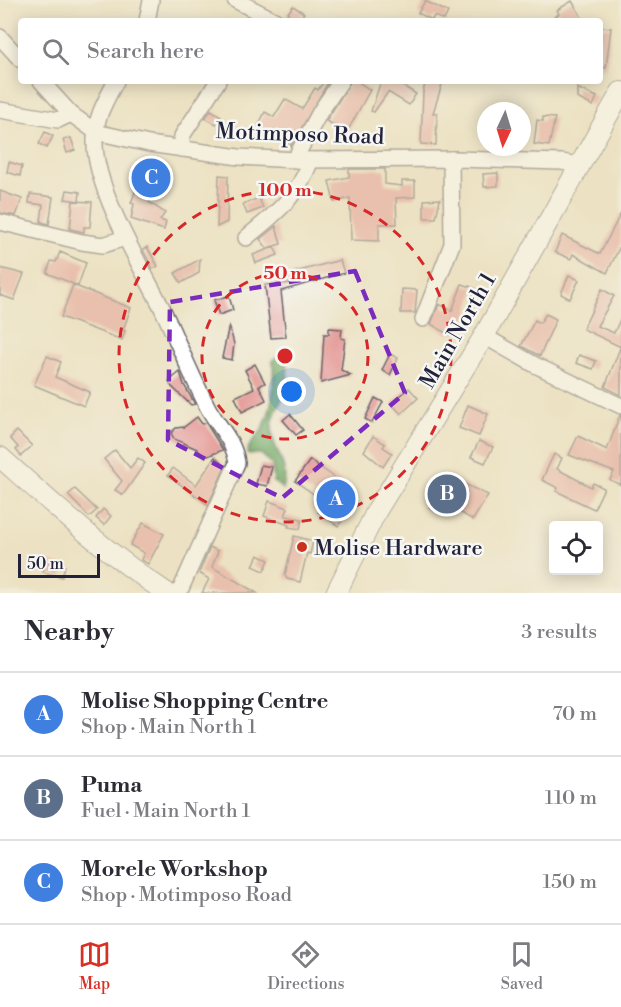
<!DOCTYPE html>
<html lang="en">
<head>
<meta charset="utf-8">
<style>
  :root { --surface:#fff; --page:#f7f7f7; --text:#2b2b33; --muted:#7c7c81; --line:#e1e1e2; --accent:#d93025 }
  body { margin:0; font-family:"Libre Bodoni",serif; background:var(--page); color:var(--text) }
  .controls { position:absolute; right:18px; bottom:18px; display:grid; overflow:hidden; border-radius:6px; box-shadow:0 3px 15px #0003 }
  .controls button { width:54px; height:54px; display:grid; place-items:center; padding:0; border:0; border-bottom:2px solid var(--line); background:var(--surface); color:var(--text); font:30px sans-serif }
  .compass { position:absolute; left:477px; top:102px; width:54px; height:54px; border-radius:50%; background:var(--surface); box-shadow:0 3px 15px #0003; rotate:184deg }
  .scale { position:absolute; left:18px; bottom:15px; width:82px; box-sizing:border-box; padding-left:6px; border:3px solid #22223b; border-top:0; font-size:16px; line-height:21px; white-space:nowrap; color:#22223b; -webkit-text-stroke:4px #f6f6f2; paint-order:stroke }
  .you { position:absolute; left:292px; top:392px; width:21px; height:21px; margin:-15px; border:4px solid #fff; border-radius:50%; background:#1a73e8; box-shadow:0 0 0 9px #1a73e833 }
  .badge { display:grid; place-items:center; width:39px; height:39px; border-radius:50%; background:var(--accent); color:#fff; font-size:20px; font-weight:700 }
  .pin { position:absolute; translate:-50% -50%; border:3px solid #fff; box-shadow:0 2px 6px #0006 }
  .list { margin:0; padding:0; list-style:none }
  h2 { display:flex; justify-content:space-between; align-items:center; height:78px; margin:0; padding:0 24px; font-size:26px }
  h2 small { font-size:20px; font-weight:400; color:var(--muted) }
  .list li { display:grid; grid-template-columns:39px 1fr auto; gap:18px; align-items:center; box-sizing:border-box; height:84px; padding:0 24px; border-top:2px solid var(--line) }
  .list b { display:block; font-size:22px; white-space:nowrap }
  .list p { margin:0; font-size:20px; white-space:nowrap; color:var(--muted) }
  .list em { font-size:20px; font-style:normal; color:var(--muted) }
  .icon { flex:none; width:33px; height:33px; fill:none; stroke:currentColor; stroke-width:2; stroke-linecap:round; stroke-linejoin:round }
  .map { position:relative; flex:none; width:621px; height:593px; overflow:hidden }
  .search { position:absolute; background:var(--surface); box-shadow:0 3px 15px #0003; left:18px; right:18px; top:18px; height:66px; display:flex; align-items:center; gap:15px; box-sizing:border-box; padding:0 21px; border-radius:6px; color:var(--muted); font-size:22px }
  .sheet { height:330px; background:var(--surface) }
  nav { display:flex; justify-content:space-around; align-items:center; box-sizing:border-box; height:84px; border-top:2px solid var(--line); background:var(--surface); font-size:16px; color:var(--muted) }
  nav a { display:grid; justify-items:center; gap:3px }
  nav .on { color:var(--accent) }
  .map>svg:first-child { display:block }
</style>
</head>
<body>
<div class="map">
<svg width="621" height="593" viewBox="0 0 621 593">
  <rect width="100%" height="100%" fill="#f6f6f2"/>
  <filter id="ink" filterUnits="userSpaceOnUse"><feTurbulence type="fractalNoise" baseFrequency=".0167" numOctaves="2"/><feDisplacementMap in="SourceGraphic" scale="12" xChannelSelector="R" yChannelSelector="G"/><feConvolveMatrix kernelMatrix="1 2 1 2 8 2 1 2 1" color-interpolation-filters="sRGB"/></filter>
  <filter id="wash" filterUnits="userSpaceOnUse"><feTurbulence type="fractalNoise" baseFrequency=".008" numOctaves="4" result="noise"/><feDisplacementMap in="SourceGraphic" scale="24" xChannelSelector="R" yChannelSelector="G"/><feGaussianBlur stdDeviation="1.35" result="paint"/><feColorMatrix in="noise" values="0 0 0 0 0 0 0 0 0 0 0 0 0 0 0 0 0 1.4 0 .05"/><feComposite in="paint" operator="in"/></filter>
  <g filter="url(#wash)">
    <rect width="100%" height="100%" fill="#ece2c3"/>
    <!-- forest -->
    <path fill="#75a863" stroke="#4c654f" stroke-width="1.5" d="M285,350c5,11 0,22 4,35 -5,13 -15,24 -17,39 -2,28 19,37 11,65l-9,-7 -2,-18 -11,-10h-14c2,-14 13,-17 17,-28 10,-21 10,-44 9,-66z"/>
    <g id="blocks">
      <!-- building -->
      <g fill="#e49693">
        <polygon points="425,1 448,12 444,20 434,16 432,20 418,13"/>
        <polygon points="572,1 584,21 548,21 559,14 557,10"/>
        <polygon points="293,6 304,13 298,21 286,21 285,17"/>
        <polygon points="600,27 611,28 606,68 600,67"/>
        <polygon points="324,81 329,81 291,146 258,126 265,112 274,117 285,99 302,109 315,88 318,90"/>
        <polygon points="351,81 357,81 370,90 347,132 326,121"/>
        <polygon points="381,81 395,81 416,94 409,105 388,92 374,112 371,111"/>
        <polygon points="426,81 443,81 433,113 437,113 436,145 421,144 423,91"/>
        <polygon points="577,88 597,97 593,106 577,98"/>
        <polygon points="211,110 221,116 216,124 205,118"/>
        <polygon points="543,117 555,118 549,146 534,144 537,120 543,121"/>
        <polygon points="45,132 53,136 47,148 39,144"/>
        <polygon points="71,138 75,150 67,153 63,140"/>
        <polygon points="9,162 22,166 20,176 7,172"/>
        <polygon points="144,168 162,173 158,188 153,187 149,202 165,213 160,220 166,222 164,230 131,219 134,204 131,203"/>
        <polygon points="349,169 385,169 385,184 402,186 402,181 415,181 415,197 396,198 397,224 379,224 379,241 351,240 350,198 334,202 329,181 349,177"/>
        <polygon points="498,173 498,186 484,187 483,174"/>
        <polygon points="219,175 228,176 227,222 217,227"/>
        <polygon points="67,190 80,192 79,201 65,199"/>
        <polygon points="0,191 22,199 16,216 0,213"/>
        <polygon points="30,194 53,197 49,224 41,222 43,205 29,203"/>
        <polygon points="259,198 263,208 247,214 243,204"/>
        <polygon points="440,199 436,218 424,218 424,200"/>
        <polygon points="73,201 92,202 90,227 84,227 84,232 70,229"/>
        <polygon points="621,213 621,244 607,273 573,254 571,259 555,252 562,235 600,254"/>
        <polygon points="276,226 281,244 267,248 260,239"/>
        <polygon points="147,247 158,266 153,269 143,250"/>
        <polygon points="274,247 278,255 256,263 253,255"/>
        <polygon points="60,252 86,263 78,286 47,273 51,261 56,262"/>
        <polygon points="200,259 199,273 181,283 175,273"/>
        <polygon points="340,260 344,273 281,291 286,337 271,338 265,285 291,283 288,274"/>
        <polygon points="0,268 24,274 14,300 0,295"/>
        <polygon points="569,275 579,280 570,299 561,294"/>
        <polygon points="462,284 475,288 468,314 458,333 452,330 449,335 431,324 439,304 452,311"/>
        <polygon points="73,285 131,308 123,330 125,331 122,340 61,317"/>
        <polygon points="402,289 417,290 415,313 401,313"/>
        <polygon points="602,289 614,296 597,326 614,333 621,317 621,347 583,329"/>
        <polygon points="229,296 233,310 219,315 214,300"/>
        <polygon points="546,314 556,319 540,356 521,346 535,320 540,323"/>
        <polygon points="229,325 234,344 232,360 222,358"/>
        <polygon points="329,328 342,329 341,338 345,339 341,370 351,375 321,383 324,334 329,334"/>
        <polygon points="620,348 621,348 621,395 605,387"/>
        <polygon points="390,354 398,358 390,375 382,370"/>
        <polygon points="579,355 596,361 593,369 576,363"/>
        <polygon points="47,356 61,362 55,377 90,392 84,406 34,385"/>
        <polygon points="255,364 265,383 259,386 266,400 242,412 235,397 254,388 245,370"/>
        <polygon points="180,372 184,385 195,404 191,405 170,385 169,381"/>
        <polygon points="409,388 418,398 401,414 392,404"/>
        <polygon points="375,398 383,402 372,423 365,419"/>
        <polygon points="468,405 488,414 479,436 459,428"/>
        <polygon points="290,414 303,430 296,435 283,420"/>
        <polygon points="620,415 621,416 621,485 610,480 614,472 569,455 578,436 607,450"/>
        <polygon points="197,417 202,424 206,423 223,450 205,457 197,449 174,439 171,433 176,428 184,427"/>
        <polygon points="17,431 32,446 21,456 16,450 18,447 10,438"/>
        <polygon points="373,436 385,444 383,447 392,453 383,467 364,451"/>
        <polygon points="479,441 493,447 485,463 471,457"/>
        <polygon points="115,450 130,468 138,458 145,463 123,495 115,490 122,481 104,459"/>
        <polygon points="554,454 562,458 557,469 591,487 593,483 604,488 594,509 556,491 558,488 542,480"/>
        <polygon points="215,457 225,467 208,505 168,475 173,468 196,485"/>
        <polygon points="310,460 341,482 338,485 353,495 342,512 346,515 338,526 318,512 325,502 295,481"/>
        <polygon points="261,465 272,467 267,486 256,484"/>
        <polygon points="447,476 488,495 473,520 446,504 440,514 429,508"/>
        <polygon points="75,489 97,510 89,517 68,495"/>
        <polygon points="269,501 288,508 285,516 302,519 300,529 288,527 289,525 264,516"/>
        <polygon points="103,509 111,516 104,525 96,518"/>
        <polygon points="143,523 164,534 148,564 141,560 144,553 130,545"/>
        <polygon points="294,536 313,541 310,554 307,553 300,582 287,579 285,575"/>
        <polygon points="210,547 218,551 212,567 257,593 202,593 209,579 199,573"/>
        <polygon points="258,555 269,560 264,571 253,566"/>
        <polygon points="46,561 65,566 62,577 43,572"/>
      </g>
    </g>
  </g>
  <g filter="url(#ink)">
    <use href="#blocks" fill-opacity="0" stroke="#69656b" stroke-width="1.5"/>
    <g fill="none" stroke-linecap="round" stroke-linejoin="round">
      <!-- minor casing -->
      <g stroke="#69656b" stroke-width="18">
        <g id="minor">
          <polyline points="235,0 276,21"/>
          <polyline points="147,21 151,0"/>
          <polyline points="0,37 21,60"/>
          <polyline points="41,81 71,114 96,132 149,144 239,157 297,160 456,159 562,162 579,165"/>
          <path d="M116,81c-10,19 -21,37 -21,59 -2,46 46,126 67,168 15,32 28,65 44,96 10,21 28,35 31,59l-58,130"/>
          <polyline points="0,110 58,120 71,114"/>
          <polyline points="182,149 182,136 218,81"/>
          <polyline points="297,160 298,153 320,112 341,81"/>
          <polyline points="0,222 82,242 103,245 125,238"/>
          <path d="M246,238c30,-25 51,-40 65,-78"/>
          <polyline points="423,319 452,244 451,159"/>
          <polyline points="484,336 535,365 621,406"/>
        </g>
      </g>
      <!-- major casing -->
      <g stroke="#69656b" stroke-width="22">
        <g id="major">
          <path d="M0,457c54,48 106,96 167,136"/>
          <polyline points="336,593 377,510 484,336 621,92"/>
        </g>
      </g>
      <!-- minor -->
      <use href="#minor" stroke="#fff" stroke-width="15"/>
      <!-- major -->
      <use href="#major" stroke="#fff" stroke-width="20"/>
    </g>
  </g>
  <!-- marked area -->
  <path d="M0 0H621V593H0ZM355,271l50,122 -123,105 -114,-58 2,-138z" fill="#ece2c3" fill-opacity=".55" fill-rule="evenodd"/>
  <path fill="none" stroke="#7b2cbf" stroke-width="4.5" stroke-dasharray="12 8" stroke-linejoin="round" d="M355,271l50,122 -123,105 -114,-58 2,-138z"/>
  <!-- distance rings -->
  <g fill="none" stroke="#d62828" stroke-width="3" stroke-dasharray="10 8">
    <circle cx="285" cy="356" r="83"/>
    <circle cx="285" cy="356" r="166"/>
  </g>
  <!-- markers -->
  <circle fill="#c8321e" stroke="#f6f6f2" stroke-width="2" cx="302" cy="547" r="6"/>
  <g text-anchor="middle" stroke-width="5" stroke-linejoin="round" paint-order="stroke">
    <!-- street labels -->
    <g font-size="22" fill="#22223b" stroke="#f6f6f2">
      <text transform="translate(300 133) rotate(2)" y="8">Motimposo Road</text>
      <text transform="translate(457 330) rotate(-60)" y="8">Main North 1</text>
    </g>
    <!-- poi labels -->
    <g font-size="22" fill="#22223b" stroke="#f6f6f2" text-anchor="start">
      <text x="314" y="555">Molise Hardware</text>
    </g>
  </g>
  <circle cx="285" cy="356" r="9" fill="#d62828" stroke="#f6f6f2" stroke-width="3"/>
  <g font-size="18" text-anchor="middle" font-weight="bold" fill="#d62828" stroke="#f6f6f2" stroke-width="5" stroke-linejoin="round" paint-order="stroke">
    <text x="285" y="196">100 m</text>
    <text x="285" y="279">50 m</text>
  </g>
</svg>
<div class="controls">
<button><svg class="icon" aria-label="locate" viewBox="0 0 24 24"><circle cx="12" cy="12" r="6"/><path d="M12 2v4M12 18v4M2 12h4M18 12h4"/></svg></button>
</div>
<svg class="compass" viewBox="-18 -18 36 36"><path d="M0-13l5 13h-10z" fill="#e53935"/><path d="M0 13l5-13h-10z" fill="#7c7c81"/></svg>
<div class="scale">50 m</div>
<div class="you"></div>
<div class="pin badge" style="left:336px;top:499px;background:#3f7fe0">A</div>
<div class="pin badge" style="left:447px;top:494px;background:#5c6f8a">B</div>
<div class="pin badge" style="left:151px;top:178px;background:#3f7fe0">C</div>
<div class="search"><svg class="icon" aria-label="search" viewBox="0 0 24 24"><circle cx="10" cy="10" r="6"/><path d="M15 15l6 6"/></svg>Search here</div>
</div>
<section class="sheet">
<h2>Nearby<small>3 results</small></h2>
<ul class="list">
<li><span class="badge" style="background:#3f7fe0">A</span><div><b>Molise Shopping Centre</b><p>Shop · Main North 1</p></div><em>70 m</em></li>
<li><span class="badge" style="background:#5c6f8a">B</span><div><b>Puma</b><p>Fuel · Main North 1</p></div><em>110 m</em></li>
<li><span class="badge" style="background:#3f7fe0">C</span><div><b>Morele Workshop</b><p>Shop · Motimposo Road</p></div><em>150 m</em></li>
</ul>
</section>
<nav>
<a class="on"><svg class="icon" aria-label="map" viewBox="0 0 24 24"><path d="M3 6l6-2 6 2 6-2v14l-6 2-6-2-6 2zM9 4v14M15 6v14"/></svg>Map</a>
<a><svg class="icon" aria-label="directions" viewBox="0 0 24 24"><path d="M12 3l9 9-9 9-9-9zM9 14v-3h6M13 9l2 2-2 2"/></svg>Directions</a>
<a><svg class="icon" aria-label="saved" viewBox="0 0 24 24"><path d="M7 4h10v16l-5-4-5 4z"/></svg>Saved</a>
</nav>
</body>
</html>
